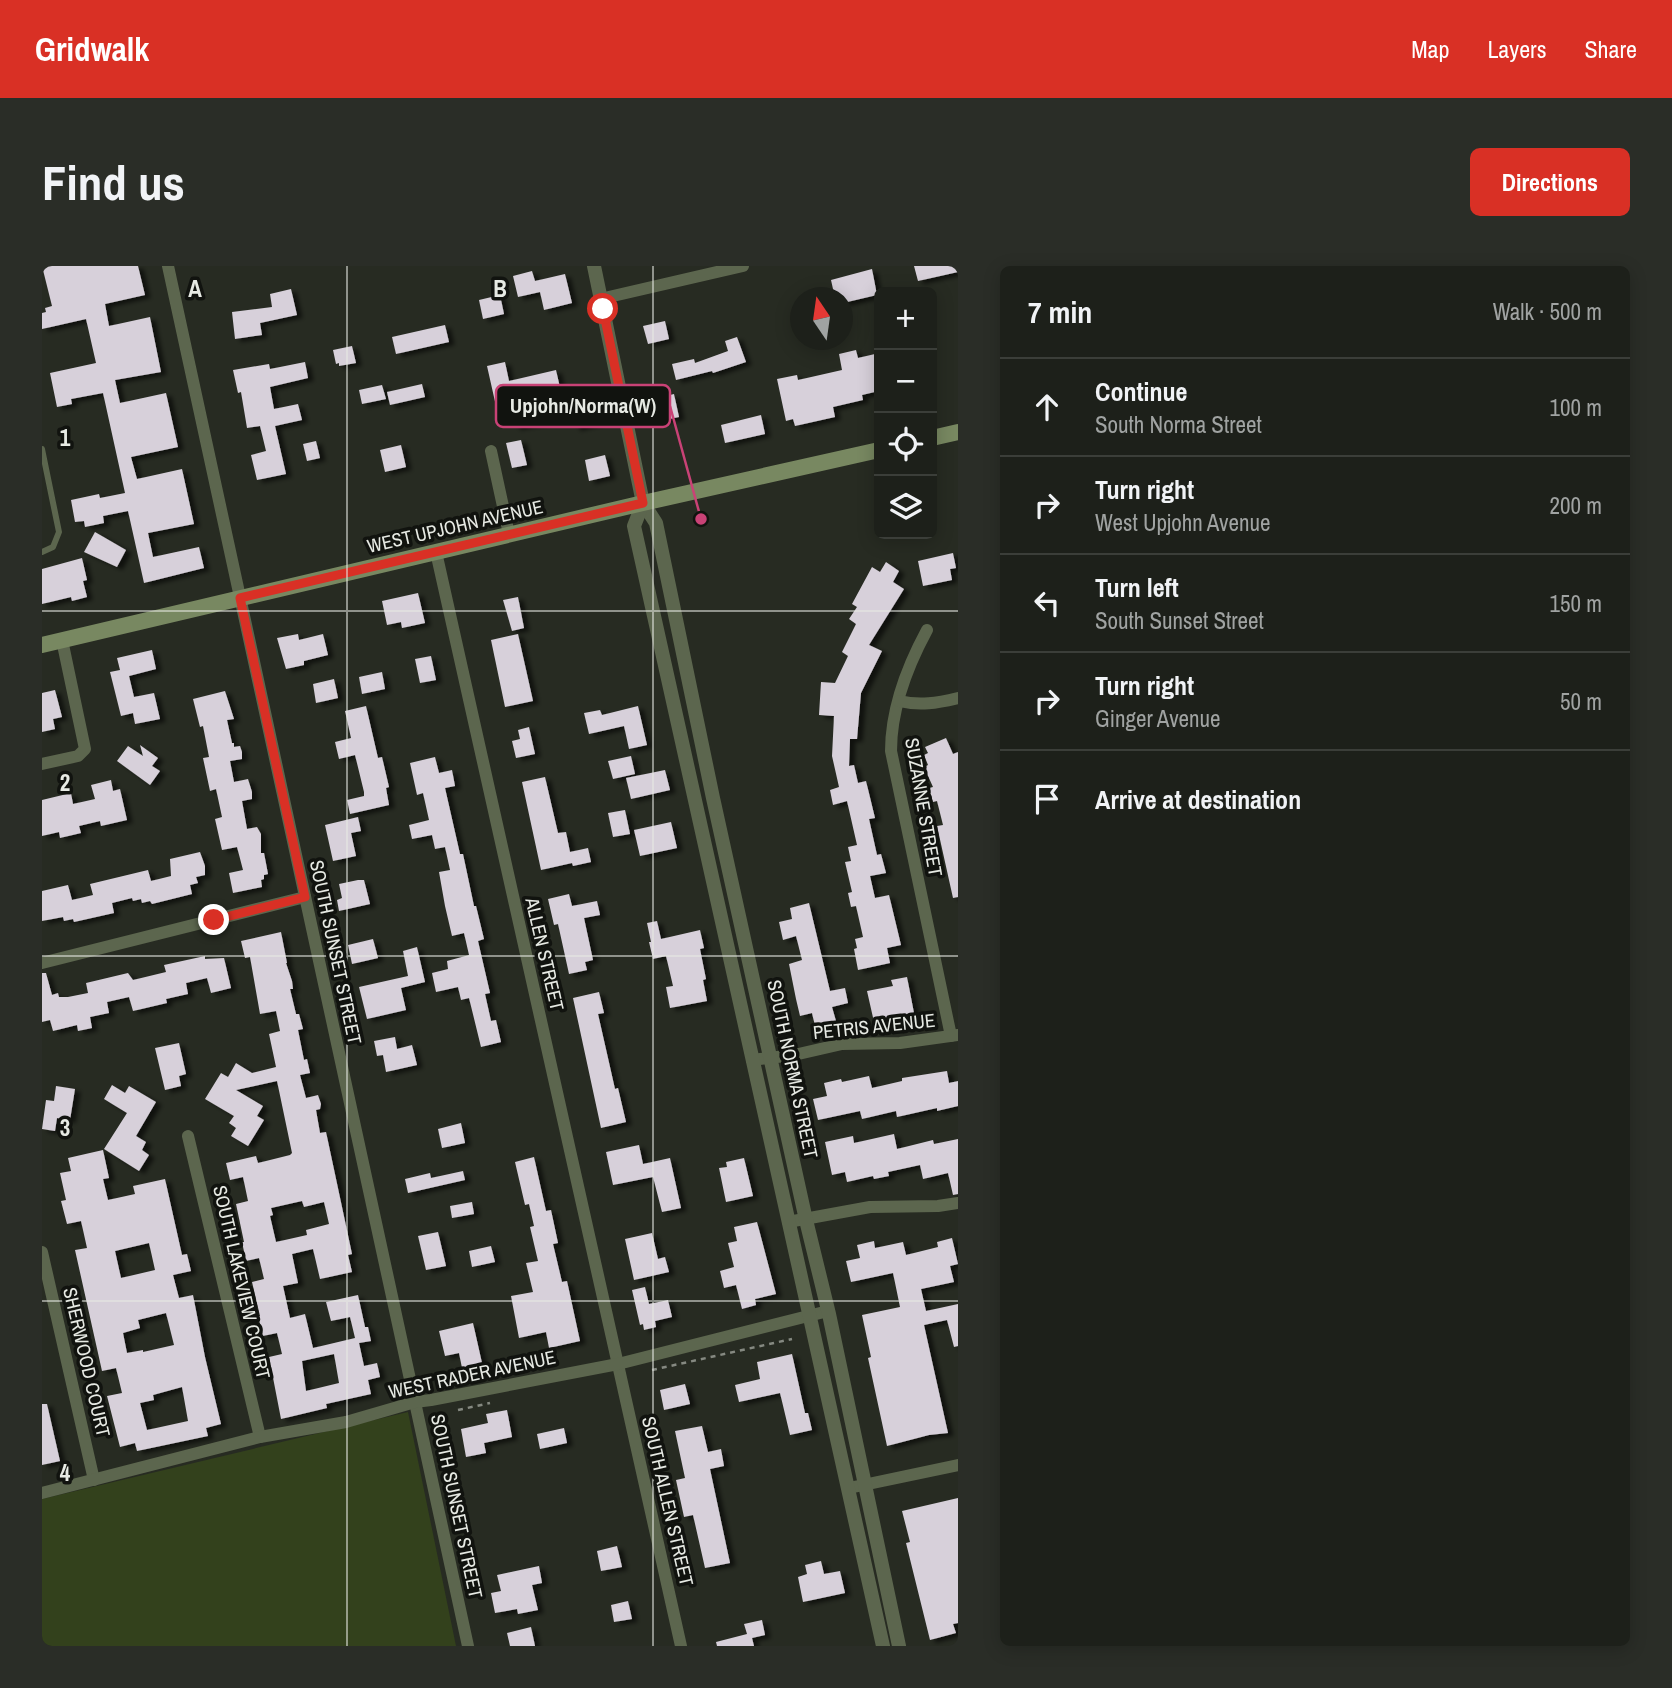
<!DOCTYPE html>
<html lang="en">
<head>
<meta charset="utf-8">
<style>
  :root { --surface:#1d201a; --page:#2a2d27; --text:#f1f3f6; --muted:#a0a3a2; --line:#3b3e39; --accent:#d93025 }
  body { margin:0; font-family:"Archivo Narrow",sans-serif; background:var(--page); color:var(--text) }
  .controls { position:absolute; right:21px; top:21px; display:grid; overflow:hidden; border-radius:10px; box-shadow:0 4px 18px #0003 }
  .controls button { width:63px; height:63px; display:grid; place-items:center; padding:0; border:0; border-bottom:2px solid var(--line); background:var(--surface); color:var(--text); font:35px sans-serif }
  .compass { position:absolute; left:748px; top:21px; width:63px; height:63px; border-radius:50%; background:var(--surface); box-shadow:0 4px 18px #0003; rotate:347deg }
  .stop { position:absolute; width:21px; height:21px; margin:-16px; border:5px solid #d93025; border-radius:50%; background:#fff }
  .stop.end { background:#d93025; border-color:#fff; box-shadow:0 2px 7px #0008 }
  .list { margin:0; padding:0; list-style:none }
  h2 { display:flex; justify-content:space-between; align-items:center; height:91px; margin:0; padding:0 28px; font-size:30px }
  h2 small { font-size:23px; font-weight:400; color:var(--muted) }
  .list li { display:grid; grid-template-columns:46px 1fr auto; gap:21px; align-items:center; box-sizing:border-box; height:98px; padding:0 28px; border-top:2px solid var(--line) }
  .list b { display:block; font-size:26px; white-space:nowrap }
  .list p { margin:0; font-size:23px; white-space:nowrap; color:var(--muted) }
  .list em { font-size:23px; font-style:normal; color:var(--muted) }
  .icon { flex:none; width:38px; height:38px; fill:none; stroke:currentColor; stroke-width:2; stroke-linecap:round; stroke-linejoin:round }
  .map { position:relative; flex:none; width:916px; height:1380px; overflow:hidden; border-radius:10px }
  header { display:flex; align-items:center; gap:42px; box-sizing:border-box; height:98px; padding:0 35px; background:var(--accent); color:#fff }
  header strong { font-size:33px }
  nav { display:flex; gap:38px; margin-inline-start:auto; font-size:24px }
  .intro { display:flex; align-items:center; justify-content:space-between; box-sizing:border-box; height:168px; padding:0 42px }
  h1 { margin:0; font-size:49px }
  .button { padding:18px 32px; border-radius:10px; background:var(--accent); color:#fff; font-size:24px; font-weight:700 }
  main { display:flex; gap:42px; padding:0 42px }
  aside { flex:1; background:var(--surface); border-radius:10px; box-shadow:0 4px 18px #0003 }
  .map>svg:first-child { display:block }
</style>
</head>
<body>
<header>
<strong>Gridwalk</strong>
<nav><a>Map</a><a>Layers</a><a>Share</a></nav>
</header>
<div class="intro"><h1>Find us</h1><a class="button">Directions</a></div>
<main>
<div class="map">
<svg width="916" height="1380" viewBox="0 0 916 1380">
  <defs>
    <filter id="shadow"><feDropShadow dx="5.5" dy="3" stdDeviation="2" flood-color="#0009"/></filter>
  </defs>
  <rect width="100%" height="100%" fill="#272b22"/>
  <!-- green -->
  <polygon fill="#33411c" points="366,1146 414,1380 0,1380 0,1233"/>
  <!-- building -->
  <g fill="#d7d0da" fill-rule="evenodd" filter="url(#shadow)">
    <polygon points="0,0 96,0 103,29 63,38 67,60 108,51 119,106 73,114 78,137 124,127 136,181 89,191 95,213 140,203 152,258 106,267 111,291 157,281 162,302 102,317 86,245 61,250 62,257 43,261 42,255 33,256 29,234 57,228 58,232 83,227 61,127 29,133 30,138 15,141 8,107 54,97 44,53 0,63 0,47 4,46 3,42 10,40"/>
    <polygon points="872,0 916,0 916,6 876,15"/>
    <polygon points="830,3 835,29 801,37 801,32 793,32 789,14"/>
    <polygon points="490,5 493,15 523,8 530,37 502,44 498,26 476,31 471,10"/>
    <polygon points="249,23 255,49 218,57 220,69 193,73 190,46 230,41 228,28"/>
    <polygon points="458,29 462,48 441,53 437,34"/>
    <polygon points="623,55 627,73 606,78 601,60"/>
    <polygon points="403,59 407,76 354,88 350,71"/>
    <polygon points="695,71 704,96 671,107 670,105 634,114 630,98 652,93 653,97 686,85 683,75"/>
    <polygon points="310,80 314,97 297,100 297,97 294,98 291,84"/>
    <polygon points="814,84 816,92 837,87 837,125 820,129 821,134 791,141 793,151 753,160 751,153 744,155 735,113 755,109 756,114 800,104 797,88"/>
    <polygon points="263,96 266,112 228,121 232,143 256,138 260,154 233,160 244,208 215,214 209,189 224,185 218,160 205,162 199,126 196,127 191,104 227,98 228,103"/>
    <polygon points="463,96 467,115 514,104 519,126 493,132 498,156 473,161 468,137 454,140 445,100"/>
    <polygon points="380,118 383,131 348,139 345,126"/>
    <polygon points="340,119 344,133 320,138 317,124"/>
    <polygon points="632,128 637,151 617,155 612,133"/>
    <polygon points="543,131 545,138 551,136 556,156 533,162 527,135"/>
    <polygon points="719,149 723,168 683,177 679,159"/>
    <polygon points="479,174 485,199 470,202 464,177"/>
    <polygon points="274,175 278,192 265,195 261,178"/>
    <polygon points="359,179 364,201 343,206 338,184"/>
    <polygon points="563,189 568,210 547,215 543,194"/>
    <polygon points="53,266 84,284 75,301 42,286"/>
    <polygon points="911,287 914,302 908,303 910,314 881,320 876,295"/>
    <polygon points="40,292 45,314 41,315 45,331 30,335 29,331 0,338 0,303"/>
    <polygon points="844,296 857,305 851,316 862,323 827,379 840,385 819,427 815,473 808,473 807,500 812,499 816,517 824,515 833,552 827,553 835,589 839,588 844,607 828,610 833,632 847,629 859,679 845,682 848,697 816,704 812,683 815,682 813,673 821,671 814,640 809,641 806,627 810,626 803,596 809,595 806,581 815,579 805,535 791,539 788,524 797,521 790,490 792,450 777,449 779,416 793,417 806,390 800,386 814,358 807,353 815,341 810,338 830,301 838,306"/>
    <polygon points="376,327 383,357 360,362 359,356 345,359 340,335"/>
    <polygon points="476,331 482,362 470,365 461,334"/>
    <polygon points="256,368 257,374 281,368 286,389 262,395 262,399 244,403 235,372"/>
    <polygon points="476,368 491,435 463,441 449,374"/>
    <polygon points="110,384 114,403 87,410 92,431 112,427 118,453 93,458 91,447 79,450 68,406 78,404 75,392"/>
    <polygon points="389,390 394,414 378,417 373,393"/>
    <polygon points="340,406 343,423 320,428 317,411"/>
    <polygon points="292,413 296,432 274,437 271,418"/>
    <polygon points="13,424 20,451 11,453 13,463 0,466 0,427"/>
    <polygon points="183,425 192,453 185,454 190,477 192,477 192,481 198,480 200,486 200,493 188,495 192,516 206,513 210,526 210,533 200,535 205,563 215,561 219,568 219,587 222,587 226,608 222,609 222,613 219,614 220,621 191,627 187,607 201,604 195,581 180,584 173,553 180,551 174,523 168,525 161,492 167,491 161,460 158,461 151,433"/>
    <polygon points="324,440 336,492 340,491 347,521 344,522 347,539 308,548 305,534 322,530 322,526 313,489 297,493 293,476 309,472 303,445"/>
    <polygon points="596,440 605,479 587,483 582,460 547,468 542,447 558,444 560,449"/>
    <polygon points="487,461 493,488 474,492 470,475 478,473 476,464"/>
    <polygon points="904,472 911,488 916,486 916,631 911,632 895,560 901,559 895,535 891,536 887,522 891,521 882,501 886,499 882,489 886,487 883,481"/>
    <polygon points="98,479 116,492 110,500 118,505 108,519 75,495 86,480 101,490"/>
    <polygon points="589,490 593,508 571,513 566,495"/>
    <polygon points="393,491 397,507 410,504 413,520 403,522 418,588 421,588 432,640 434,640 442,673 436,675 448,727 443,728 449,755 454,754 459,776 439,781 427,732 419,734 416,721 394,726 390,707 406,703 405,695 427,689 422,667 410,670 403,640 397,606 408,604 403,581 393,583 390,569 370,573 367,559 387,554 381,527 375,529 368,497"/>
    <polygon points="623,504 628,524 589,533 584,512"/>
    <polygon points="503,511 516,567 524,566 528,586 546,582 549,596 531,600 530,597 499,604 480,516"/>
    <polygon points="69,514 71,525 78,523 85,554 59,560 58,555 37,560 39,567 18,572 17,566 0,570 0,534 29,527 31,538 53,533 49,519"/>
    <polygon points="583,544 588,568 571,571 566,547"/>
    <polygon points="316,551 319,565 309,567 314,590 291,595 283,559"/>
    <polygon points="629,556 635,582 598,590 592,564"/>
    <polygon points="158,586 163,600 163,609 154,611 156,617 148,619 150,628 110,638 108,635 100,637 99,633 91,635 90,632 70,637 72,647 32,656 31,653 22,655 21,651 0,655 0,625 26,619 30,634 51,629 48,618 106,604 109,615 129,610 128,593"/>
    <polygon points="316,614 322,614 328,638 297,645 295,634 300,632 297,618"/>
    <polygon points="527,628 530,640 555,635 558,649 542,652 551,694 543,696 545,704 527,708 516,658 512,659 506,633"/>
    <polygon points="767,637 788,725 803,722 806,737 790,741 794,755 773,760 770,747 758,750 754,733 747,698 760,694 754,670 741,674 737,656 750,653 748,642"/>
    <polygon points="615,655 619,673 658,664 662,682 658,683 664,713 661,714 665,735 628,742 624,721 631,720 624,690 611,693 607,676 609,676 605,657"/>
    <path d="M239,666l6,31h-1l6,18 1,8h-3l6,25h3l4,15 -5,1 6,30 3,-1 3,14 -10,2 6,23 12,-3 3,9 -1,5 -4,1 4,23 6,-1 26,122 -4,1 4,17 -32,7 -7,-30 -21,5 6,29 -15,3 2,9 5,23 15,-4 8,34 42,-10 -5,-21 -19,4 -5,-19 32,-7 7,32h3l3,14 -12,2 5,23 13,-3 3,14 -12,3 3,14 -45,10 1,4 -46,11 -12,-62 13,-3 -5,-21 -14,3 -5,-20h2l-8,-34 12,-3 -5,-21 -13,3 -4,-19h2l-8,-38 12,-3 -5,-24 -13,3 -4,-17 30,-7 2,7 32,-8 2,-2 -15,-72 -41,9 27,16 -6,10 7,4 -16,26 -17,-10 5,-8 -7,-5 5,-7 -29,-17 16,-26 7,4 8,-14 16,10 24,-6 -7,-33 11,-3 -4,-20 -16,3 -10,-57 -5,1 -4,-17zM260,935l2,6 20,-5 5,22 -23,6 1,5 -31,7 -6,-26 3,-1 -2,-7zM292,1088l5,29 -33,8 -4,-30z"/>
    <polygon points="331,673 336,692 310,698 306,679"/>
    <polygon points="375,681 383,716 359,722 364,744 325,753 317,721 366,710 361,685"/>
    <polygon points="163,690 163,693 182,692 189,722 169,727 165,712 144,717 146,728 124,733 125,737 91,745 87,731 65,736 67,747 48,751 50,762 36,765 35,759 11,765 8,754 0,756 0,707 4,707 10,729 16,727 17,731 26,731 46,727 44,717 86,707 91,714 124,706 122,699"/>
    <polygon points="865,711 872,747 832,756 825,725 851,720 849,714"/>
    <polygon points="557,726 562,747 556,748 573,823 576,822 584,856 559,862 531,732"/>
    <polygon points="353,771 355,783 370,779 375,799 344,806 341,789 335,790 332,775"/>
    <polygon points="137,777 144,808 137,810 139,820 123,824 113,782"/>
    <polygon points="905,805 907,817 916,815 916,840 895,845 895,842 855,851 854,845 820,853 818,845 776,854 771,833 785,830 782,817 799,813 800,816 827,810 830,822 860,815 860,812"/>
    <polygon points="70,819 83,827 87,820 114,836 94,870 104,876 100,884 107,889 97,905 62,883 85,847 62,833"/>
    <polygon points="14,820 33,823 28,854 15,852 13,865 0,863 4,834 12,835"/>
    <polygon points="419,857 423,877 400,882 396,863"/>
    <polygon points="852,868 855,883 891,874 892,878 916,873 916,928 911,929 906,907 881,913 878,899 846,906 847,910 832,913 831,910 805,916 803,906 790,909 783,876 811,870 812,877"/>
    <polygon points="597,879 601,898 628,892 639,942 620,946 611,911 571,919 564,886"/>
    <path d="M61,884l6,28 -6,1 5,21 27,-6 -2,-8 32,-7 17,76 5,-1 4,17 -18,4 6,23 14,-3 12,62 16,67 -15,4 2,8 -71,15 -2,-8 -15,4 -13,-51 15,-3 -6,-25 -14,3 -27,-121 12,-2 -6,-27 -14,3 -6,-23 5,-1 -6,-27 11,-2 -3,-13zM107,977l6,27 -34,8 -6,-27zM124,1047l8,32 -31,7v-2l-16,3 -4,-20 17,-5 -2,-8zM140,1121l6,34 -41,9 -7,-27 14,-3 -1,-5z"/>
    <polygon points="492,891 504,945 509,944 516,977 511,978 520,1016 525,1015 538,1075 507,1082 504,1066 477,1072 469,1030 491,1026 484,997 496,995 488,961 492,960 487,938 483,939 473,896"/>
    <polygon points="702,892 711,930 684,936 677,902 685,901 684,896"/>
    <polygon points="421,905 423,914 366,927 363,913 388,907 389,912"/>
    <polygon points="430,936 432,948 410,952 408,940"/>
    <polygon points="715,956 734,1028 713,1033 714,1039 700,1043 694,1019 682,1022 678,1005 692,1001 686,977 695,975 692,961"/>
    <polygon points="396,966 404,1000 384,1004 376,970"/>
    <polygon points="610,967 616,993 623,991 627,1006 592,1014 583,973"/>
    <polygon points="910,972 916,998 908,1000 912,1016 879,1023 884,1045 916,1038 916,1080 912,1081 905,1054 882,1059 906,1167 887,1169 845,1180 826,1092 829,1091 820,1049 858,1041 851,1007 809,1016 804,995 818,992 815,979 832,975 833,982 861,976 864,989 896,981 895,976"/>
    <polygon points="449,980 453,996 430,1001 427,985"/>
    <polygon points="603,1021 607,1038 626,1034 630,1051 613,1055 614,1061 602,1064 601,1058 598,1059 590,1024"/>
    <polygon points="431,1057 440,1097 420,1102 417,1087 403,1090 397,1065"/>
    <polygon points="750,1088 763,1147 766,1147 770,1164 748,1169 738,1127 697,1136 693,1119 718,1113 715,1096"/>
    <polygon points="643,1118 648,1138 622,1144 618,1124"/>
    <polygon points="0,1138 5,1138 18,1195 0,1199"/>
    <polygon points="465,1144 470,1171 442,1177 444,1187 424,1191 419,1163 446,1157 444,1148"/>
    <polygon points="660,1160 666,1186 679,1183 682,1200 668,1203 688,1297 663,1302 651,1249 642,1251 634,1214 643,1212 633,1165"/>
    <polygon points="522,1162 525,1177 498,1183 495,1168"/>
    <polygon points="916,1232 916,1357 911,1358 914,1367 888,1374 864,1277 868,1276 860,1245"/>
    <polygon points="575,1280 580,1301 559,1305 555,1285"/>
    <polygon points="779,1295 782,1308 798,1305 803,1327 761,1336 756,1311 765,1308 763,1299"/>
    <polygon points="497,1300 500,1317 490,1319 496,1344 476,1348 475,1343 453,1347 449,1327 459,1325 455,1309"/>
    <polygon points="586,1335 590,1353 572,1356 569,1339"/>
    <polygon points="720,1354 723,1369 710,1372 712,1380 675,1380 674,1376 705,1368 702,1358"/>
    <polygon points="489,1361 493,1380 468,1380 465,1367"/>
  </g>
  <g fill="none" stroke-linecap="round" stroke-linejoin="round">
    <!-- path -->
    <g stroke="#858981" stroke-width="2.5" stroke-dasharray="5 5" stroke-linecap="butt">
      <polyline points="610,1104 750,1073"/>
      <polyline points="416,1144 448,1137"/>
    </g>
    <!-- service -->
    <polyline stroke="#5c664e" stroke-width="6" points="0,183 17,266 11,281 0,286"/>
    <!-- minor -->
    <g stroke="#5c664e" stroke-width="12">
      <polyline points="126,0 426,1380"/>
      <polyline points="558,33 701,0"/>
      <polyline points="449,185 467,268"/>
      <polyline points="394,286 639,1380"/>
      <path d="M885,364c-20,37 -36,80 -36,121l60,285"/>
      <path d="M857,435c21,5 38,2 59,-3"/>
      <polyline points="0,498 36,490 43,483 20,374"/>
      <polyline points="0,697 263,631"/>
      <polyline points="710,794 752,789 800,778 858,777 916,769"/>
      <polyline points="146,870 218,1171"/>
      <polyline points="746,956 828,941 896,940 916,937"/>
      <polyline points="0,986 52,1214"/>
      <polyline points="807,1222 916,1199"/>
      <polyline points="0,1227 218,1171 304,1156 373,1136 389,1134 576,1098 786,1045"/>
    </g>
    <!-- tertiary -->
    <g stroke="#5c664e" stroke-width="14">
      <polyline points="552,0 601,237 614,257 671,532 764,954 787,1048 857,1380"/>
      <polyline points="601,237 592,260 841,1380"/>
    </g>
    <!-- secondary -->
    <g stroke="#788861" stroke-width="16">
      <polyline points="890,172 916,166"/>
      <polyline points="0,379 601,237 837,184"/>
    </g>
  </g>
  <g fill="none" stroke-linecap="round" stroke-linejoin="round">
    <!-- route -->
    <polyline stroke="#d93025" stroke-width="9" points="172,654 263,631 198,332 601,237 561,43"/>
  </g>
  <!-- grid -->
  <path fill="none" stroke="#e7eae4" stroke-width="2" stroke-opacity="0.55" d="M305,0v1380M611,0v1380M0,345h916M0,690h916M0,1035h916"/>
  <g text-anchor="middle" stroke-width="7" stroke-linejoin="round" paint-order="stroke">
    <!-- street labels -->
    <g font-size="19" fill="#e7eae4" stroke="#11130f">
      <text transform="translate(413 260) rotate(-13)" y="7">WEST UPJOHN AVENUE</text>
      <text transform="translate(882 541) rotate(80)" y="7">SUZANNE STREET</text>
      <text transform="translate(294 686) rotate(78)" y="7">SOUTH SUNSET STREET</text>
      <text transform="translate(503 688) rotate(77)" y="7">ALLEN STREET</text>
      <text transform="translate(832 760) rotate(-6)" y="7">PETRIS AVENUE</text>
      <text transform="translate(751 803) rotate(78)" y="7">SOUTH NORMA STREET</text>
      <text transform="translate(200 1016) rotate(77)" y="7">SOUTH LAKEVIEW COURT</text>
      <text transform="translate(45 1096) rotate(77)" y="7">SHERWOOD COURT</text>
      <text transform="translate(430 1108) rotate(-12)" y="7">WEST RADER AVENUE</text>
      <text transform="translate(626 1235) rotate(77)" y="7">SOUTH ALLEN STREET</text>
      <text transform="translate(415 1240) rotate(78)" y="7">SOUTH SUNSET STREET</text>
    </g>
  </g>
  <g font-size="23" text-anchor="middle" font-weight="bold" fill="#e7eae4" stroke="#11130f" stroke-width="7" stroke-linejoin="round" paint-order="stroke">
    <text x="153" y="31">A</text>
    <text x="458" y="31">B</text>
    <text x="23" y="180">1</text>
    <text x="23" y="525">2</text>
    <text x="23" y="870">3</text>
    <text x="23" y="1215">4</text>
  </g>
  <!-- callouts -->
  <path fill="none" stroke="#c94276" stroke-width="2.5" d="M659 253L628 140"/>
  <circle fill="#c94276" stroke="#11130f" stroke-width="2.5" cx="659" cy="253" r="7"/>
  <rect fill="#11130f" stroke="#c94276" stroke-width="2.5" x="454" y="119" width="174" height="42" rx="7"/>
  <g font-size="21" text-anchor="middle" font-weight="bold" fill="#e7eae4">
    <text x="541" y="147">Upjohn/Norma(W)</text>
  </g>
</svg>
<div class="controls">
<button>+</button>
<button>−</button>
<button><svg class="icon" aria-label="locate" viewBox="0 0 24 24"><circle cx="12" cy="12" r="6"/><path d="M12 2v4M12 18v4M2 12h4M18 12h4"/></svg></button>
<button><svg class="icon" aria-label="layers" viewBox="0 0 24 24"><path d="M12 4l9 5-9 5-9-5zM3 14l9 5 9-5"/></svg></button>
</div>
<svg class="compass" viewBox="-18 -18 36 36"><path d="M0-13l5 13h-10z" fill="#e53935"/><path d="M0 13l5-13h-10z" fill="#a0a3a2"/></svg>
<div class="stop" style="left:561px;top:43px"></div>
<div class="stop end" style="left:172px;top:654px"></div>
</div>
<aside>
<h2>7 min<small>Walk · 500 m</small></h2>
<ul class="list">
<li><svg class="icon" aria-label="ahead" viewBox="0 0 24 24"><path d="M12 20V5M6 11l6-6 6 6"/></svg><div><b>Continue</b><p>South Norma Street</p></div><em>100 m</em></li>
<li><svg class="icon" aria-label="right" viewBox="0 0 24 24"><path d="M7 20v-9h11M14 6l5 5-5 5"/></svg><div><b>Turn right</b><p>West Upjohn Avenue</p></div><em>200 m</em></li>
<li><svg class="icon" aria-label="left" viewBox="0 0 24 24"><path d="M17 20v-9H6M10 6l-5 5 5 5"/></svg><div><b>Turn left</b><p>South Sunset Street</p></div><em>150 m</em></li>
<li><svg class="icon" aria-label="right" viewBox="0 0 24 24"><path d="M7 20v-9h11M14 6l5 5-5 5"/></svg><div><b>Turn right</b><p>Ginger Avenue</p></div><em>50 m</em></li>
<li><svg class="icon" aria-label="arrive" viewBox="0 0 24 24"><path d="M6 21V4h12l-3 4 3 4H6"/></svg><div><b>Arrive at destination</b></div></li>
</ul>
</aside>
</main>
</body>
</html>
